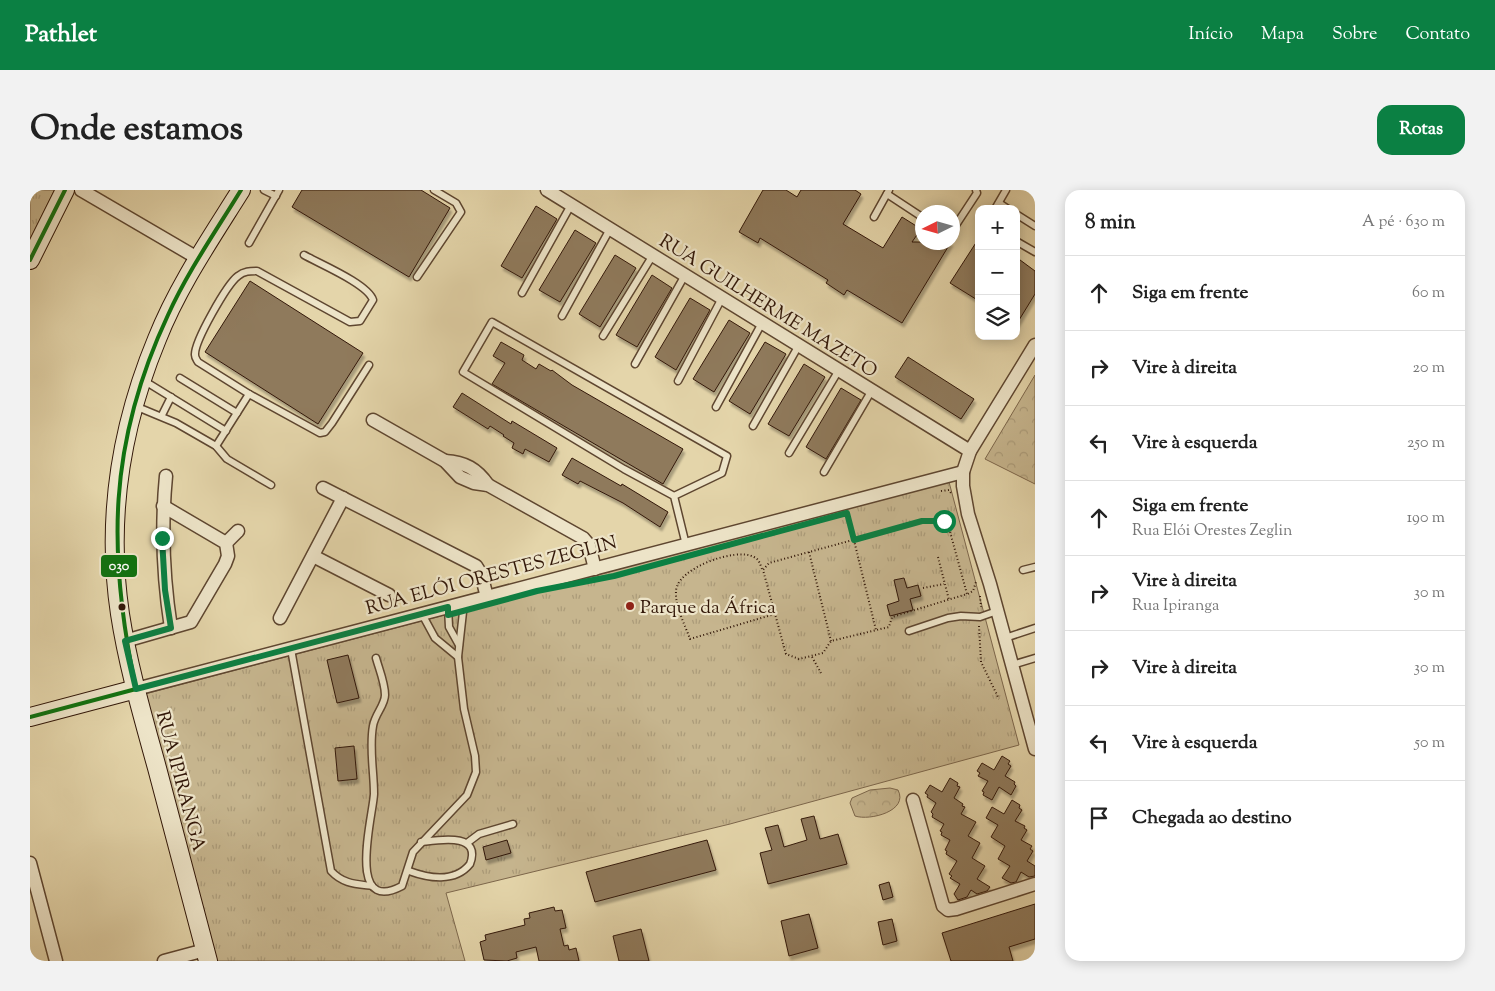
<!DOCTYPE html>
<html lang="pt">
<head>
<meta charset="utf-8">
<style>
  :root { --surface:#fff; --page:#f2f2f2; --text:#222; --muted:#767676; --line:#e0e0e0; --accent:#0b8043 }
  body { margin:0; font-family:"Sorts Mill Goudy",serif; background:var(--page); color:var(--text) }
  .controls { position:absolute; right:15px; top:15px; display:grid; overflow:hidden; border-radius:10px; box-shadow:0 2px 12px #0003 }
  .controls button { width:45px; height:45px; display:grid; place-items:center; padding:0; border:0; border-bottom:1px solid var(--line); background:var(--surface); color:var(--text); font:25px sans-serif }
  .compass { position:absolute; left:885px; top:15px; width:45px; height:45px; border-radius:50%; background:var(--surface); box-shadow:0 2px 12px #0003; rotate:265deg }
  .stop { position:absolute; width:15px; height:15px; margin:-11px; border:4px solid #0b8043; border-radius:50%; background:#fff }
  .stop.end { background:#0b8043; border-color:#fff; box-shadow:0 1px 5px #0008 }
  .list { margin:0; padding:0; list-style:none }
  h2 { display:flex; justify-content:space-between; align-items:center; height:65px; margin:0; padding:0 20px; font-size:21px }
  h2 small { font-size:16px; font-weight:400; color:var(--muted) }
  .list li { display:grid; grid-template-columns:32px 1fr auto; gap:15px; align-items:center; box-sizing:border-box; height:75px; padding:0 20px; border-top:1px solid var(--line) }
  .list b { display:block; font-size:19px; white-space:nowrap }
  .list p { margin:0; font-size:16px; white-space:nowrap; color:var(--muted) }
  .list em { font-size:16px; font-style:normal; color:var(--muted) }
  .icon { flex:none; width:28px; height:28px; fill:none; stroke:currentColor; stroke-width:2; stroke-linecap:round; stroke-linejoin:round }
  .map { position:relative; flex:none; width:1005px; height:771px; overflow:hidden; border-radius:15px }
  header { display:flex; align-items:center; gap:30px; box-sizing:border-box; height:70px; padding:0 25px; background:var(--accent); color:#fff }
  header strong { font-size:24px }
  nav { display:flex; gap:28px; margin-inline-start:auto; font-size:18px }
  .intro { display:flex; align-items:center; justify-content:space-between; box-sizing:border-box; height:120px; padding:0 30px }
  h1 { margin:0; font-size:35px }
  .button { padding:12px 22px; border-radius:15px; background:var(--accent); color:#fff; font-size:18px; font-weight:700 }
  main { display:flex; gap:30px; padding:0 30px }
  aside { flex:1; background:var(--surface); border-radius:15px; box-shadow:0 2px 12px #0003 }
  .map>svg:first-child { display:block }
</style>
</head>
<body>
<header>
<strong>Pathlet</strong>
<nav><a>Início</a><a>Mapa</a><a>Sobre</a><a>Contato</a></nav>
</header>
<div class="intro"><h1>Onde estamos</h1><a class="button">Rotas</a></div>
<main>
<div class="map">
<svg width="1005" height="771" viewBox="0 0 1005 771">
  <defs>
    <pattern id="forest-crowns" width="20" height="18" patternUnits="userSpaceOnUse" patternTransform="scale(1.25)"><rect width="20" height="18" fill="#c6b58e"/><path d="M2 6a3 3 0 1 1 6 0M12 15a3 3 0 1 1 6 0" fill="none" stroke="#ab9b79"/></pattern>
    <pattern id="park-tufts" width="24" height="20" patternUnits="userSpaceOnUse" patternTransform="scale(1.25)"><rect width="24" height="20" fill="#c6b58e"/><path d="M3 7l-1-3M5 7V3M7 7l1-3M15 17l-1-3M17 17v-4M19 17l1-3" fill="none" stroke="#ab9b79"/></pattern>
    <filter id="shadow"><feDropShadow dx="2" dy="4" stdDeviation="1" flood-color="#0004"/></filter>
  </defs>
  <rect width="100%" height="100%" fill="#e4d5aa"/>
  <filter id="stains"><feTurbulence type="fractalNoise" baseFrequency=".004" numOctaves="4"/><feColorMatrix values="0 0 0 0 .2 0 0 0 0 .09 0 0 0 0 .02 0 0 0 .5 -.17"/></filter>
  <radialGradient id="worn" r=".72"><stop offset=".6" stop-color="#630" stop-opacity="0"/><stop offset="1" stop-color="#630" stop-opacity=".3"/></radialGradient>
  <!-- forest -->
  <g fill="url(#forest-crowns)" stroke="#7c664b">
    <polygon points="1005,185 1005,294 955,269"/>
    <path d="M860,598l8,2c11,21 -28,31 -43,26l-5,-13 2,-5 18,-8z"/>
  </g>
  <!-- park -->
  <g fill="url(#park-tufts)" stroke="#7c664b">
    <polygon points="0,0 26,0 0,52"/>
    <polygon points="919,292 989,555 700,634 416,703 435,771 184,771 115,504"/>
  </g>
  <!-- building -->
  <g fill="#8f7a5c" stroke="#321708" filter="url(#shadow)">
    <polygon points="272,0 391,0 420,18 379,87 262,17"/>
    <polygon points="733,0 756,0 767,7 771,0 825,0 831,4 813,34 853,58 872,27 891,39 882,52 921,52 872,133 817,100 814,105 796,93 798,90 730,48 728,53 709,42"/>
    <polygon points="506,16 527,29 492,88 471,76"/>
    <polygon points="545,40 566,53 530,112 509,100"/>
    <polygon points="949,48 949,111 920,93"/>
    <polygon points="585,65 606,78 570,137 549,124"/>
    <polygon points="986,67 1005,81 1005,104 986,135"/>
    <polygon points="622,85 642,98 607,157 586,145"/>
    <polygon points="220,91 333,163 288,234 175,162"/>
    <polygon points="660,108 680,120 646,180 625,167"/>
    <polygon points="699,130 720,143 684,202 663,189"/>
    <polygon points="471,152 494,165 492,170 506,179 509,174 521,181 522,180 542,195 653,259 633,294 462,194 475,173 463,166"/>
    <polygon points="735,152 756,164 720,224 699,211"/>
    <polygon points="878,167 944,209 931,229 865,187"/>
    <polygon points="774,174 795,187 759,246 738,234"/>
    <polygon points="811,198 831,210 796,269 776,257"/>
    <polygon points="432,203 481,234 482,231 527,258 519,272 495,259 493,264 482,258 484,253 473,246 474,245 460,236 458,239 423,217"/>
    <polygon points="542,268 591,296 592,294 638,322 630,337 593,313 550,291 548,294 532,285"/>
    <polygon points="874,388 877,398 888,395 891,406 880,409 883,420 860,426 857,415 869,411 864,390"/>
    <polygon points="318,465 329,508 307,513 297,470"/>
    <polygon points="324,556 327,589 308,591 305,558"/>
    <polygon points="972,566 980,571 978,574 981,576 975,586 985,592 984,594 986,596 981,605 969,597 962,610 953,605 954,602 952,601 958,591 948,586 950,583 947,581 952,573 964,580"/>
    <polygon points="920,588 928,593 927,596 930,597 924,608 933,614 932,616 935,617 931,624 946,632 938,646 950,653 942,668 955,676 947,689 960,697 957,701 947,704 941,700 937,707 928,710 924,704 930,694 920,688 922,686 919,684 927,671 916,664 917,661 915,660 920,650 911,645 912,642 910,641 914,634 902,627 903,624 901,622 906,613 897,607 898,605 895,603 900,595 912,602"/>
    <polygon points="982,610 990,615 989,618 992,620 985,631 995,636 994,638 997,640 991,650 1002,656 1000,659 1003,661 997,671 1005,676 1005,686 999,687 991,682 986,692 981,693 972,688 980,676 968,669 975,656 961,647 968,635 956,628 962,617 974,624"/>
    <polygon points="784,626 790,649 808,644 817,674 738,694 730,663 742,660 735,638 748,635 754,657 777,650 771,629"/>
    <polygon points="477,650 481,663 456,670 453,657"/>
    <polygon points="677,650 686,680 565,712 556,682"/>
    <polygon points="859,692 863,707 853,710 849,695"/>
    <polygon points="1005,714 1005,749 979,757 983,771 921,771 912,743"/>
    <polygon points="524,717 525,721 532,720 536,738 530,739 534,756 538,755 539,760 546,758 549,771 509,771 506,757 486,762 487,768 477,771 454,770 450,752 456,750 455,745 495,735 494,729 500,728 499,723"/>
    <polygon points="779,724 788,758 759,766 751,731"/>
    <polygon points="862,729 867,751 853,755 848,732"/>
    <polygon points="611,739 619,771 589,771 583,746"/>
  </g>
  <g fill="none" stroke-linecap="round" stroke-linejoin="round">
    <!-- lane casing -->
    <g stroke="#5e4630" stroke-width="9">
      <g id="lane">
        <polyline points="234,0 246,6"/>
        <polyline points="857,4 892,27"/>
        <polyline points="969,13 978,19"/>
        <polyline points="965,19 976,0"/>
        <polyline points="986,24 1005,36"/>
        <polyline points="844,27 859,0"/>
        <polyline points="922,41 947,3 946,0"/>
        <polyline points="986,51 1005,62"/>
        <polyline points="219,53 249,0"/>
        <path d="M274,65c16,9 64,29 69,45l-13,21 -10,1 -93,-51c-7,0 -13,0 -19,5 -11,8 -44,66 -43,79 0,3 2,5 3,7l51,32 71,39 5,-1 7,-9 37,-58"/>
        <polyline points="387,87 431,22 426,13 404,0"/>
        <polyline points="492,103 541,15"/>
        <polyline points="532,126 580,39"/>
        <polyline points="573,146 623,65"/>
        <polyline points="605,174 655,85"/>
        <polyline points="150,188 207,223"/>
        <polyline points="113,190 196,241"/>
        <polyline points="648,191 692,108"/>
        <polyline points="105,216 146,233 186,256 197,269 241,295"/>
        <polyline points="686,217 732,133"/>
        <polyline points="132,225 141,207"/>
        <polyline points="723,236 769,155"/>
        <polyline points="186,256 219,204"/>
        <polyline points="759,263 809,180"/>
        <polyline points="794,282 842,200"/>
        <polyline points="644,306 692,283 697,266 462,132 433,182 594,279 644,306 656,355"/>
        <polyline points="993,380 1005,377"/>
        <polyline points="418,417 419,437 429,455"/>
        <polyline points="392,424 405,448 428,467"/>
        <polyline points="879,441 918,428 931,426 950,427 967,421"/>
        <polyline points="975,448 1005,438"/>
        <path d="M261,459l40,222c12,13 25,13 41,15"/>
        <path d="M346,468c3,11 9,25 9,37 0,10 -10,19 -12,31 -4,22 1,45 1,68 -1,22 -29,122 28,92l11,-34 54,-57 9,-23 -1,-16 -11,-47 -6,-52 6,-54"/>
        <polyline points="982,475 1005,468"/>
        <polyline points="437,653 449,644 483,634"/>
        <path d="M379,681c19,7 46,12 61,-7 12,-32 -31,-24 -49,-22"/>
      </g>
    </g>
    <!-- street casing -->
    <g stroke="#5e4630" stroke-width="15">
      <g id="street">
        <polyline points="51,0 169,69"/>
        <polyline points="517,0 940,261"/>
        <polyline points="1005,155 940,261 933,282 933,296 938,324 960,394 1005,559"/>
        <polyline points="343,230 415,271 430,287 444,293 458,295 553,348 559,355 565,379"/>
        <path d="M415,271c20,1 32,8 43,24"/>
        <path d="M136,286c-5,52 -3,101 5,152"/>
        <polyline points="293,298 446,376 451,384 457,407"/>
        <polyline points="196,353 208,341"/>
        <polyline points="283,366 359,405"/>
        <polyline points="250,428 313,308"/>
        <polyline points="95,451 161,432 195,374 198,366 196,353 133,316"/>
        <polyline points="106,499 933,282"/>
        <polyline points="883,610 913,716 918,720 926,719 1005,694"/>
        <polyline points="0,673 26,771"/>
        <polyline points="134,771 175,760"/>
      </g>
    </g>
    <!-- secondary casing -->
    <g stroke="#321708" stroke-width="20">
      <g id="secondary">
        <polyline points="0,70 35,0"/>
        <polyline points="0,527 106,499"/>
        <path d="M178,771c-17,-64 -34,-129 -51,-193 -14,-51 -29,-102 -37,-154 -14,-94 1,-188 37,-275 21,-53 54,-101 84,-149"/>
      </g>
    </g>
    <!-- path -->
    <g stroke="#321708" stroke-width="2" stroke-dasharray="1 2.5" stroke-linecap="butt">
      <polyline points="911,301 919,300 921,303"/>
      <polyline points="818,326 846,440"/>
      <polygon points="910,329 917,333 919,338 937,404 862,427 859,437 801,451 793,463 769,469 756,464 733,380 739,373 892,331"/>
      <polyline points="779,362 801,451"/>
      <polyline points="908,367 919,410"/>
      <path d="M732,379c-2,-5 -3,-10 -8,-12 -18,-10 -77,11 -78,34 -1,15 9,34 14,48l85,-25"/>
      <polyline points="893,398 914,394"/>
      <polyline points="938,404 943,401 946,392"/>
      <polyline points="950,406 951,417"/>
      <polyline points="949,436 951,472 969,509"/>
      <polyline points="782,467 791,483"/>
    </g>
    <!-- lane -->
    <use href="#lane" stroke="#ede4c8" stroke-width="6"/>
    <!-- street -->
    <use href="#street" stroke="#ede4c8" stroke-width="12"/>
    <!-- secondary -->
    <use href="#secondary" stroke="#ede4c8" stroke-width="18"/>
    <!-- bus-1 casing -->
    <g stroke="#ede4c8" stroke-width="8">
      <g id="bus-1">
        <polyline points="0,70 35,0"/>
        <path d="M0,527l106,-28c-29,-137 -28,-246 32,-374 20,-44 48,-84 73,-125"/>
      </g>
    </g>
    <!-- bus-1 -->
    <use href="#bus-1" stroke="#107210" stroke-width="4"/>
  </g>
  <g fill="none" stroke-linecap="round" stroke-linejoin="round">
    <!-- route -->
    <polyline stroke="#0b8043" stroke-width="6" points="132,348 135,400 141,438 95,451 106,499 418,417 418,425 507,401 584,386 817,323 824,350 892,331 914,331"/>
  </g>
  <!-- markers -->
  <circle fill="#8f2418" stroke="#ede4c8" stroke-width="2" cx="600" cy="416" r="5"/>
  <circle fill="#321708" stroke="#ede4c8" stroke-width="2" cx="92" cy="417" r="4.5"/>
  <g text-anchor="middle" stroke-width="4.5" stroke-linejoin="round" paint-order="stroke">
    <!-- street labels -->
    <g font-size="19" fill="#321708" stroke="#ede4c8">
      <text transform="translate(739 115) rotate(32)" y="7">RUA GUILHERME MAZETO</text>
      <text transform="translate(461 384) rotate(-15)" y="7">RUA ELÓI ORESTES ZEGLIN</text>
      <text transform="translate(152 591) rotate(75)" y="7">RUA IPIRANGA</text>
    </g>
    <!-- poi labels -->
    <g font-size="19" fill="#321708" stroke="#ede4c8" text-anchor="start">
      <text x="610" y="423">Parque da África</text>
    </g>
  </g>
  <rect stroke="#ede4c8" stroke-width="2" x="70" y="364" width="38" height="24" rx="5" fill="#107210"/>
  <g font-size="14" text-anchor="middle" font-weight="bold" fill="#fff">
    <text x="89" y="380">030</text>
  </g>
  <rect width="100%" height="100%" filter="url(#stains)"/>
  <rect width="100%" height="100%" fill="url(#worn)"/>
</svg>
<div class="controls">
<button>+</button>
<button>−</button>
<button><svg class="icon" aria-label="layers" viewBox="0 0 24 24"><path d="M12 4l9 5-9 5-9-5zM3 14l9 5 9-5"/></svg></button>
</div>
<svg class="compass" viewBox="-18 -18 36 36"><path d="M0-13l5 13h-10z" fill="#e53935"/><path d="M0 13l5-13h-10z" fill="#767676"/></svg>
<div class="stop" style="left:914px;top:331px"></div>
<div class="stop end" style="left:132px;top:348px"></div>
</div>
<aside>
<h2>8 min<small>A pé · 630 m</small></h2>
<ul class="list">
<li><svg class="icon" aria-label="ahead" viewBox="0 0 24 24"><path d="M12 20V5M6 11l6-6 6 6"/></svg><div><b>Siga em frente</b></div><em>60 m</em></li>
<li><svg class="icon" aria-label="right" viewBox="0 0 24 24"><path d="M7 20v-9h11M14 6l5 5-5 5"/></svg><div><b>Vire à direita</b></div><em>20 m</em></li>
<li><svg class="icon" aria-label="left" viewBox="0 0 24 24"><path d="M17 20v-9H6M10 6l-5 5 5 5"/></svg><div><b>Vire à esquerda</b></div><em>250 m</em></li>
<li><svg class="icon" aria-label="ahead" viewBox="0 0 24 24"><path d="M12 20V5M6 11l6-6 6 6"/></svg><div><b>Siga em frente</b><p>Rua Elói Orestes Zeglin</p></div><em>190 m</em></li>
<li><svg class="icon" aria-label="right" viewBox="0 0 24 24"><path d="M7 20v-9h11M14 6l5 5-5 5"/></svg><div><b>Vire à direita</b><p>Rua Ipiranga</p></div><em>30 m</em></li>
<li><svg class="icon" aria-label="right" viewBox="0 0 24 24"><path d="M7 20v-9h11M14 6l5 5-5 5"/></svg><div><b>Vire à direita</b></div><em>30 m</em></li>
<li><svg class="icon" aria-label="left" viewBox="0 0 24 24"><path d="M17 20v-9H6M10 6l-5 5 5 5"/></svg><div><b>Vire à esquerda</b></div><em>50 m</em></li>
<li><svg class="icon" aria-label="arrive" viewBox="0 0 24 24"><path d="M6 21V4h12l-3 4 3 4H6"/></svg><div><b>Chegada ao destino</b></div></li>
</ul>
</aside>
</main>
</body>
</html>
